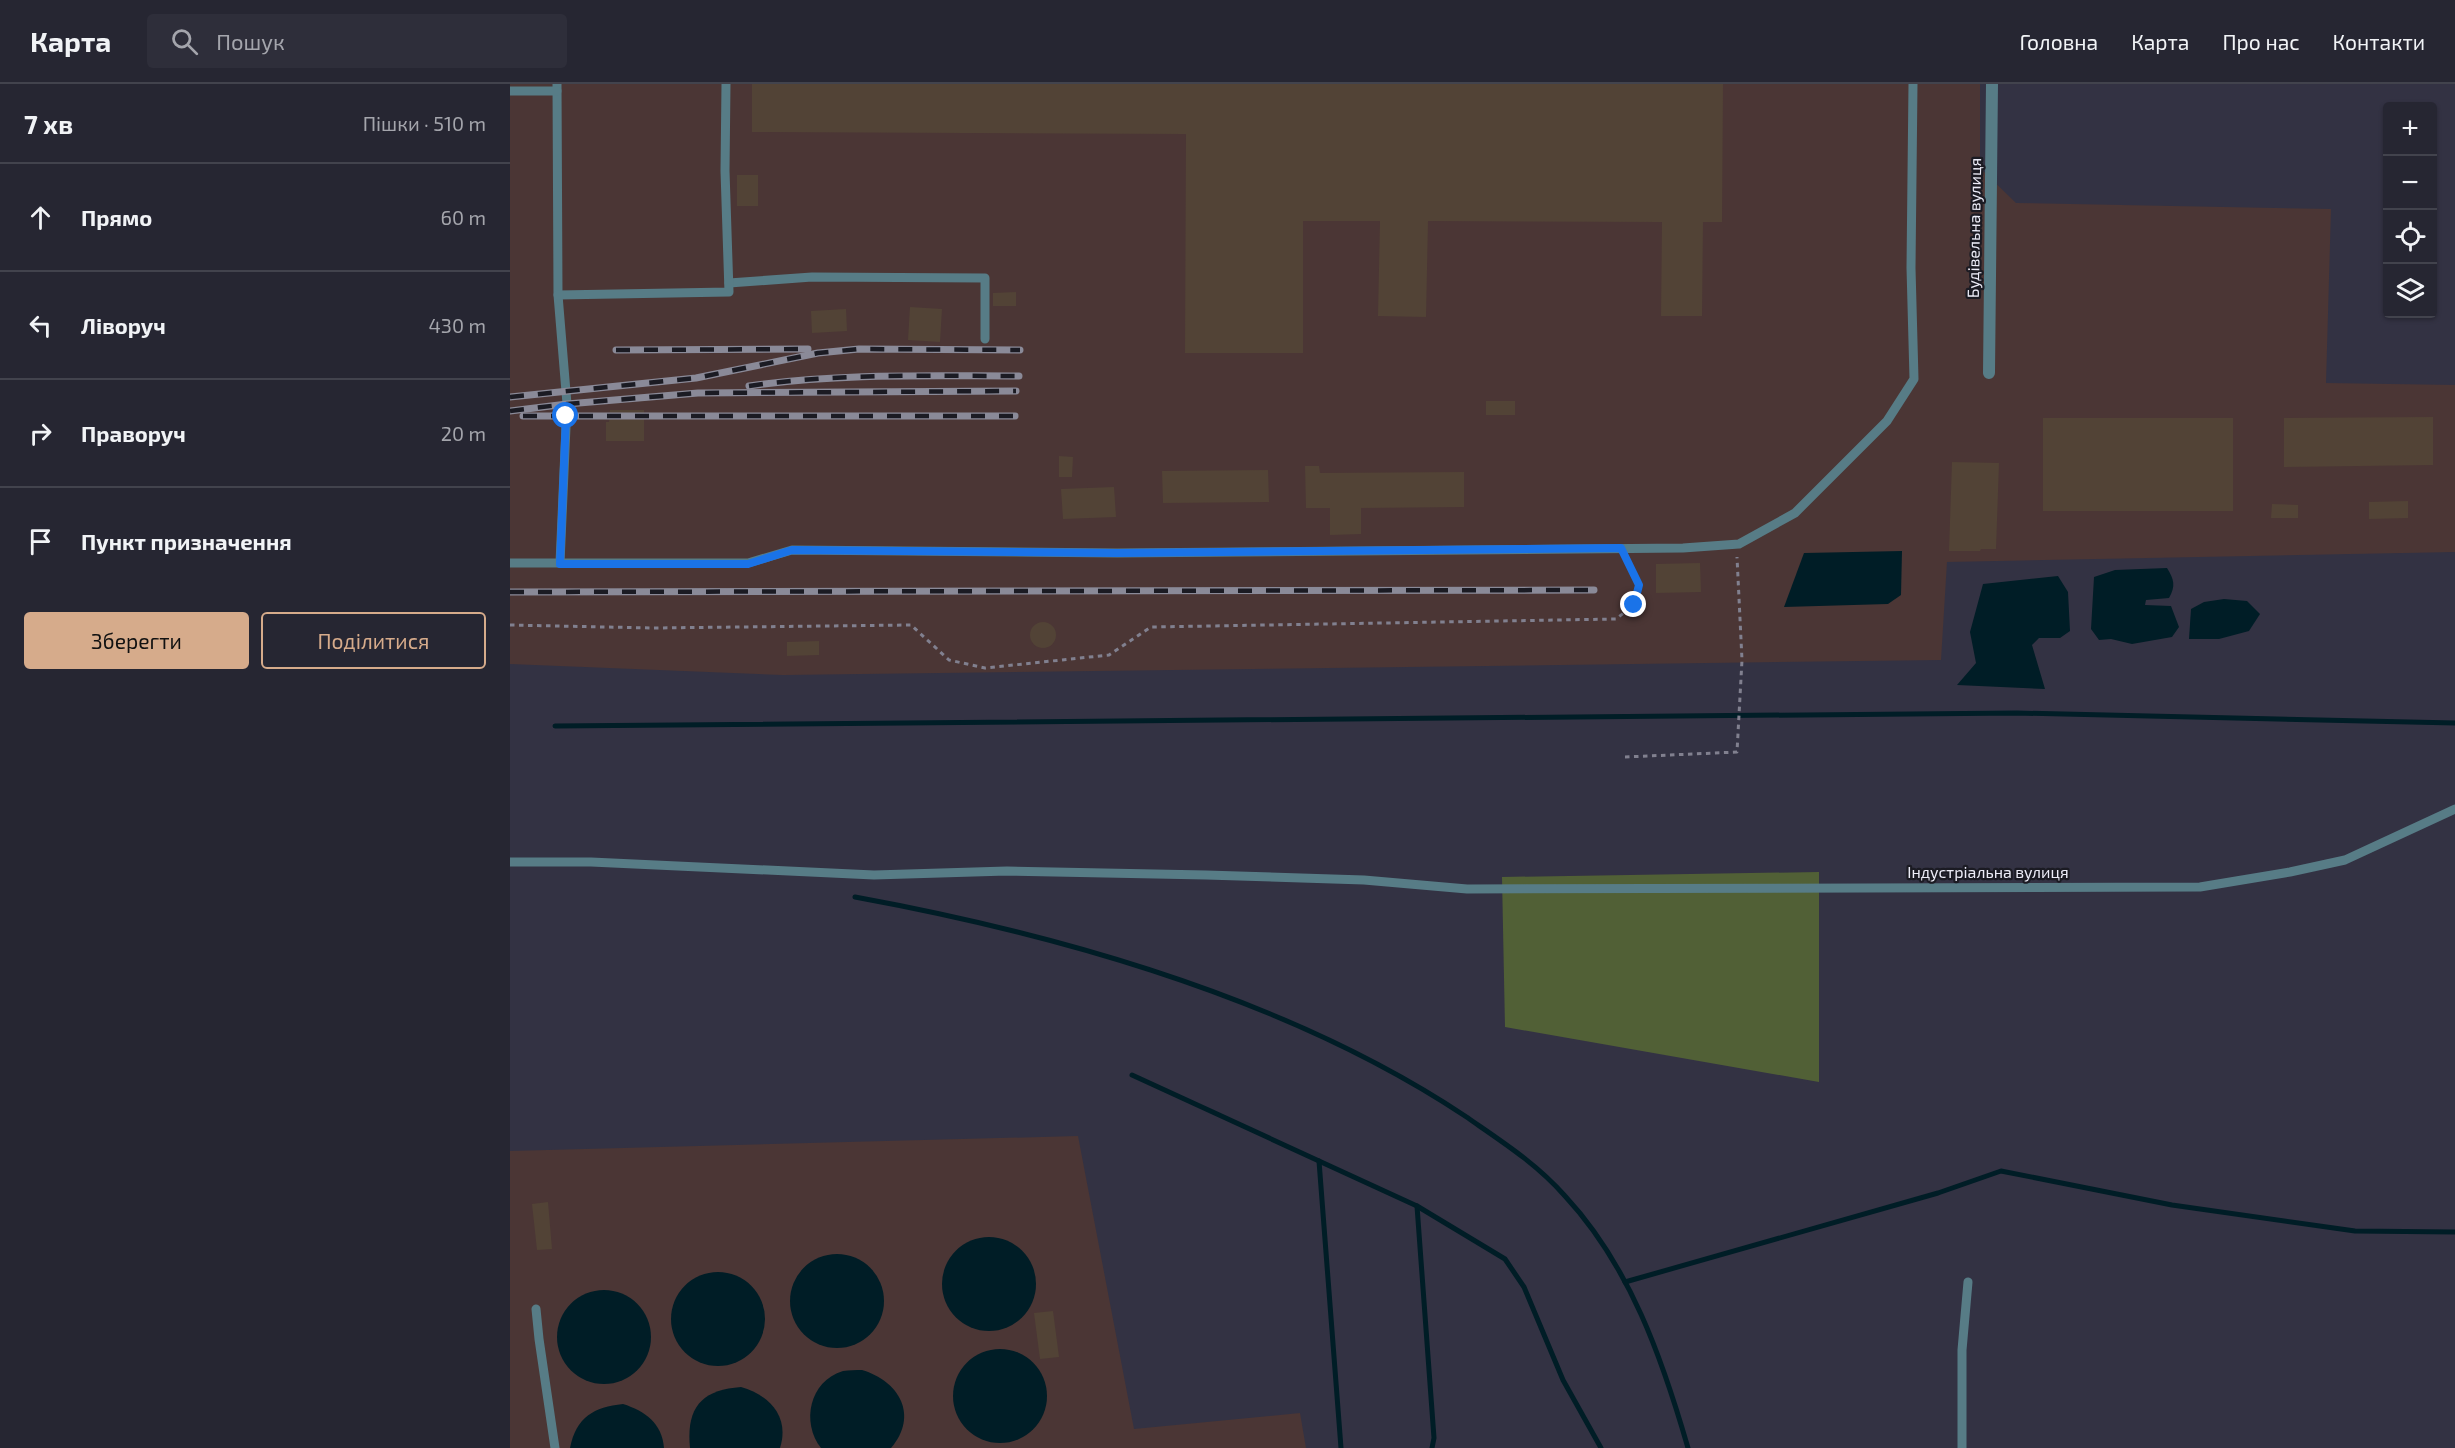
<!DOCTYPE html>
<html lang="uk">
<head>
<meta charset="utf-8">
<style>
  :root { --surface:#262632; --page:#2e2e3a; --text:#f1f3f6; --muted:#a4a5ac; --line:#42434d; --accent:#d6ab8b }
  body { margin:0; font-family:"Exo 2",sans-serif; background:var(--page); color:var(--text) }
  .controls { position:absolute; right:18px; top:18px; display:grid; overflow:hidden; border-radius:6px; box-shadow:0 2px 4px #0004 }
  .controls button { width:54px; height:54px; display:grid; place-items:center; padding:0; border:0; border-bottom:2px solid var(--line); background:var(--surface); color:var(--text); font:30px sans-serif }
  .stop { position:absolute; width:18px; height:18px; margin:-14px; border:4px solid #1a73e8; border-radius:50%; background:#fff }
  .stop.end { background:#1a73e8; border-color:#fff; box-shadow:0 2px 6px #0008 }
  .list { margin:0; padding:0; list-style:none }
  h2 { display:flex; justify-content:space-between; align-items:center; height:78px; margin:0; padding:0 24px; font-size:26px }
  h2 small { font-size:20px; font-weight:400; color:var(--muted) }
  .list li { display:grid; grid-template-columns:39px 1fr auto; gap:18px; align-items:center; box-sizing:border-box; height:108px; padding:0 24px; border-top:2px solid var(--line) }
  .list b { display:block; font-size:22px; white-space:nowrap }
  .list em { font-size:20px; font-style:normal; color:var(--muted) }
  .actions { display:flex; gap:12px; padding:18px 24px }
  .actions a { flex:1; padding:14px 0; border:2px solid var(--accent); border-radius:6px; text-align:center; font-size:21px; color:var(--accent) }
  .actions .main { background:var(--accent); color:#111 }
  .icon { flex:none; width:33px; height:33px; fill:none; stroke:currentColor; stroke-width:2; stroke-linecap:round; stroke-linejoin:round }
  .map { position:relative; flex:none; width:1945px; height:1364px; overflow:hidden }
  header { display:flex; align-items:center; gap:36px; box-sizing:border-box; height:84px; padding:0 30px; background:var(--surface); border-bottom:2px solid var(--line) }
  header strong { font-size:28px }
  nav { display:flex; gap:33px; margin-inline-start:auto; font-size:21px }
  .search { width:420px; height:54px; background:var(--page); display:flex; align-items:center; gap:15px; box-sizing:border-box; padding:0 21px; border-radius:6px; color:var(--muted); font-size:22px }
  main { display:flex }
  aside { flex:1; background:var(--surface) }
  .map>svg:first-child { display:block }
</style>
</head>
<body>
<header>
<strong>Карта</strong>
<div class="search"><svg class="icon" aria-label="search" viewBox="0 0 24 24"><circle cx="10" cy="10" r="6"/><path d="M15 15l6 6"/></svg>Пошук</div>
<nav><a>Головна</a><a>Карта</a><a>Про нас</a><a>Контакти</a></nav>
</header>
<main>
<aside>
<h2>7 хв<small>Пішки · 510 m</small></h2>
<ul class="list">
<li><svg class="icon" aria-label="ahead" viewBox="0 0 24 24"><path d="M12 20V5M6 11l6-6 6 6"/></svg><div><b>Прямо</b></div><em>60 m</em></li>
<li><svg class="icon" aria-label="left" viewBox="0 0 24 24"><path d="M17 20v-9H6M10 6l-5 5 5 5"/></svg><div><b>Ліворуч</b></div><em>430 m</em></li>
<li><svg class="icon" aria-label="right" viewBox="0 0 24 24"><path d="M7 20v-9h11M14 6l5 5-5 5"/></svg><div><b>Праворуч</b></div><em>20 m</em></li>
<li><svg class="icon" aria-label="arrive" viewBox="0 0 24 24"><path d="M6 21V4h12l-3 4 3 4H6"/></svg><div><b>Пункт призначення</b></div></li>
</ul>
<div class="actions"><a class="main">Зберегти</a><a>Поділитися</a></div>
</aside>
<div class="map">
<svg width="1945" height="1364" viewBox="0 0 1945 1364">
  <rect width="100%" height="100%" fill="#333243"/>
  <!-- industrial -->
  <g fill="#4b3635">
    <polygon points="0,0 1470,0 1470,84 1506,119 1821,125 1816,299 1945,301 1945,468 1437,478 1431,576 273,591 0,580"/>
    <polygon points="568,1052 624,1345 790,1329 796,1364 0,1364 0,1067"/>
  </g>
  <!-- green -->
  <polygon fill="#516036" points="1309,788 1309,998 995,943 992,793"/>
  <!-- water -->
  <g fill="#001d26">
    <polygon points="1392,467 1391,511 1378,520 1274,523 1294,469"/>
    <path d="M1657,484c7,11 9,18 2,30l-23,2 -1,5 26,1 8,21 -7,10 -40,7 -21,-5 -12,1 -8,-11 3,-52 21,-7z"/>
    <polygon points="1548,492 1558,508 1560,547 1550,554 1529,554 1522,561 1535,605 1447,601 1466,579 1460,548 1473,500"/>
    <polygon points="1714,515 1737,517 1750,530 1739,547 1709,555 1679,555 1681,525 1694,518"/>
    <circle cx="479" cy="1200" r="47"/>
    <circle cx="327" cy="1217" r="47"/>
    <circle cx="208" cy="1235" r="47"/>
    <circle cx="94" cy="1253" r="47"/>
    <circle cx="490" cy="1312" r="47"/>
    <path d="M352,1286c37,11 57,45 29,78h-70c-20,-25 -12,-67 22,-77 6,-1 13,-1 19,-1z"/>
    <path d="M231,1303c28,8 49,29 39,61h-90c-4,-40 11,-58 51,-61z"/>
    <path d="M113,1320c22,7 39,19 41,44h-94c6,-31 24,-41 53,-44z"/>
  </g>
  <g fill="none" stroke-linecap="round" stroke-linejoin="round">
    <!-- stream -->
    <g stroke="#001d26" stroke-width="5">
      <polyline points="45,642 1507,629 1945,639"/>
      <path d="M345,813c207,38 434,102 610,219 36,25 71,47 100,80 65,70 97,162 123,252"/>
      <polyline points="622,991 907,1122 924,1354 922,1364"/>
      <polyline points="809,1077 831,1364"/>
      <polyline points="907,1122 995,1175 1014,1203 1053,1296 1091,1364"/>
      <polyline points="1115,1198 1428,1109 1491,1087 1662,1121 1845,1147 1945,1148"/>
    </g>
  </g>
  <!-- building -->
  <g fill="#524336">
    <polygon points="242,0 1213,0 1212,138 1193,138 1192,232 1151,232 1152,138 918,137 916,233 868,232 870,137 793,137 793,269 675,269 676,50 242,48"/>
    <rect x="227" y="91" width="21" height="31"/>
    <polygon points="506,208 506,222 483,222 483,209"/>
    <polygon points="400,223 432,225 430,258 398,256"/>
    <polygon points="336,225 337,247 302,249 301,227"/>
    <rect x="976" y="317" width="29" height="14"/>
    <polygon points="100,326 134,326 134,357 96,357 96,338 99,338"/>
    <polygon points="1923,333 1923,381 1774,383 1774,334"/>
    <rect x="1533" y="334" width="190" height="93"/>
    <polygon points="549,372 563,373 562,393 549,393"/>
    <polygon points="1442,378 1489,379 1486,465 1471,465 1470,467 1439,467"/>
    <polygon points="795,382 809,382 810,389 954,388 954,423 851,424 851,450 820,451 820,424 796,424"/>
    <polygon points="758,386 759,418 653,419 652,387"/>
    <polygon points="604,403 606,433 553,435 551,405"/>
    <polygon points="1898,417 1898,434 1859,435 1859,418"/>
    <polygon points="1762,420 1788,421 1788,434 1761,434"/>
    <polygon points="1190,479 1191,508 1146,509 1146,480"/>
    <circle cx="533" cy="551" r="13"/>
    <polygon points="309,557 309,571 277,572 277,558"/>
    <polygon points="38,1118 42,1165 27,1166 22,1120"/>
    <polygon points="543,1227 549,1273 530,1275 524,1229"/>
  </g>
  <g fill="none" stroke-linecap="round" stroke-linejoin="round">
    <!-- path -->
    <g stroke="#81808f" stroke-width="3" stroke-dasharray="4.5 4.5" stroke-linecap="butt">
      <polyline points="0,541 143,544 401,541 439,576 475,584 599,571 641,543 1106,535 1124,521 1129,501 1117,477"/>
      <polyline points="1115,673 1227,668 1232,576 1227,473"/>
    </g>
    <!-- lane -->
    <g stroke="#577c86" stroke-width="9">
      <polyline points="47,0 48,211 57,320 50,479"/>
      <polyline points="0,7 47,7"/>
      <polyline points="219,199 302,193 475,194 475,255"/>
      <polyline points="48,211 219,208 215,87 216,0"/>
      <polyline points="0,479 238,479 282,466 607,469 1173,464 1229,460 1285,429 1377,337 1404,295 1401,184 1403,0"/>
      <polyline points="0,778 81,778 364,791 497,787 696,791 854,796 957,805 1690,803 1780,788 1835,776 1945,725"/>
      <polyline points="26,1225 29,1255 45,1364"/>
      <polyline points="1452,1364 1452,1266 1458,1198"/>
    </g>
    <!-- street -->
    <polyline stroke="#577c86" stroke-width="12" points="1479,289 1482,0"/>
    <!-- rail casing -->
    <g stroke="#8a8a98" stroke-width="7">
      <g id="rail">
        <polyline points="106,266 298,265"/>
        <path d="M239,302c89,-13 180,-10 270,-10"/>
        <polyline points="0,313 186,294 308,269 349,265 510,266"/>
        <polyline points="0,327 57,320 188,309 506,307"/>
        <polyline points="13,332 505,332"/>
        <polyline points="0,508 1084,506"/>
      </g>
    </g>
    <!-- rail -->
    <use href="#rail" stroke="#1b1b23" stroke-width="4.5" stroke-dasharray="14" stroke-linecap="butt"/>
  </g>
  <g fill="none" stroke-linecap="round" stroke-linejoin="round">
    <!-- route -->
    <polyline stroke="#1a73e8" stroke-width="8" points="56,332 50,480 238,480 282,466 607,469 1111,464 1129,501 1124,521"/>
  </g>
  <g text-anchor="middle" stroke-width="4.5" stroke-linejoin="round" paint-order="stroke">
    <!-- street labels -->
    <g font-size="16" fill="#ededf8" stroke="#1b1b23">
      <text transform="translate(1464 144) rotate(-89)" y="6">Будівельна вулиця</text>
      <text x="1478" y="794">Індустріальна вулиця</text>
    </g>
  </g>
</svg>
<div class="controls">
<button>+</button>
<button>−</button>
<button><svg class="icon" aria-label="locate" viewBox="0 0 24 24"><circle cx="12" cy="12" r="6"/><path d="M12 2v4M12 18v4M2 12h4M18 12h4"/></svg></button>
<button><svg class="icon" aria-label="layers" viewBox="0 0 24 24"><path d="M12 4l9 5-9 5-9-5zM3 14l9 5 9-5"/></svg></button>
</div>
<div class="stop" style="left:56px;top:332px"></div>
<div class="stop end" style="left:1124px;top:521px"></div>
</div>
</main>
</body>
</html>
